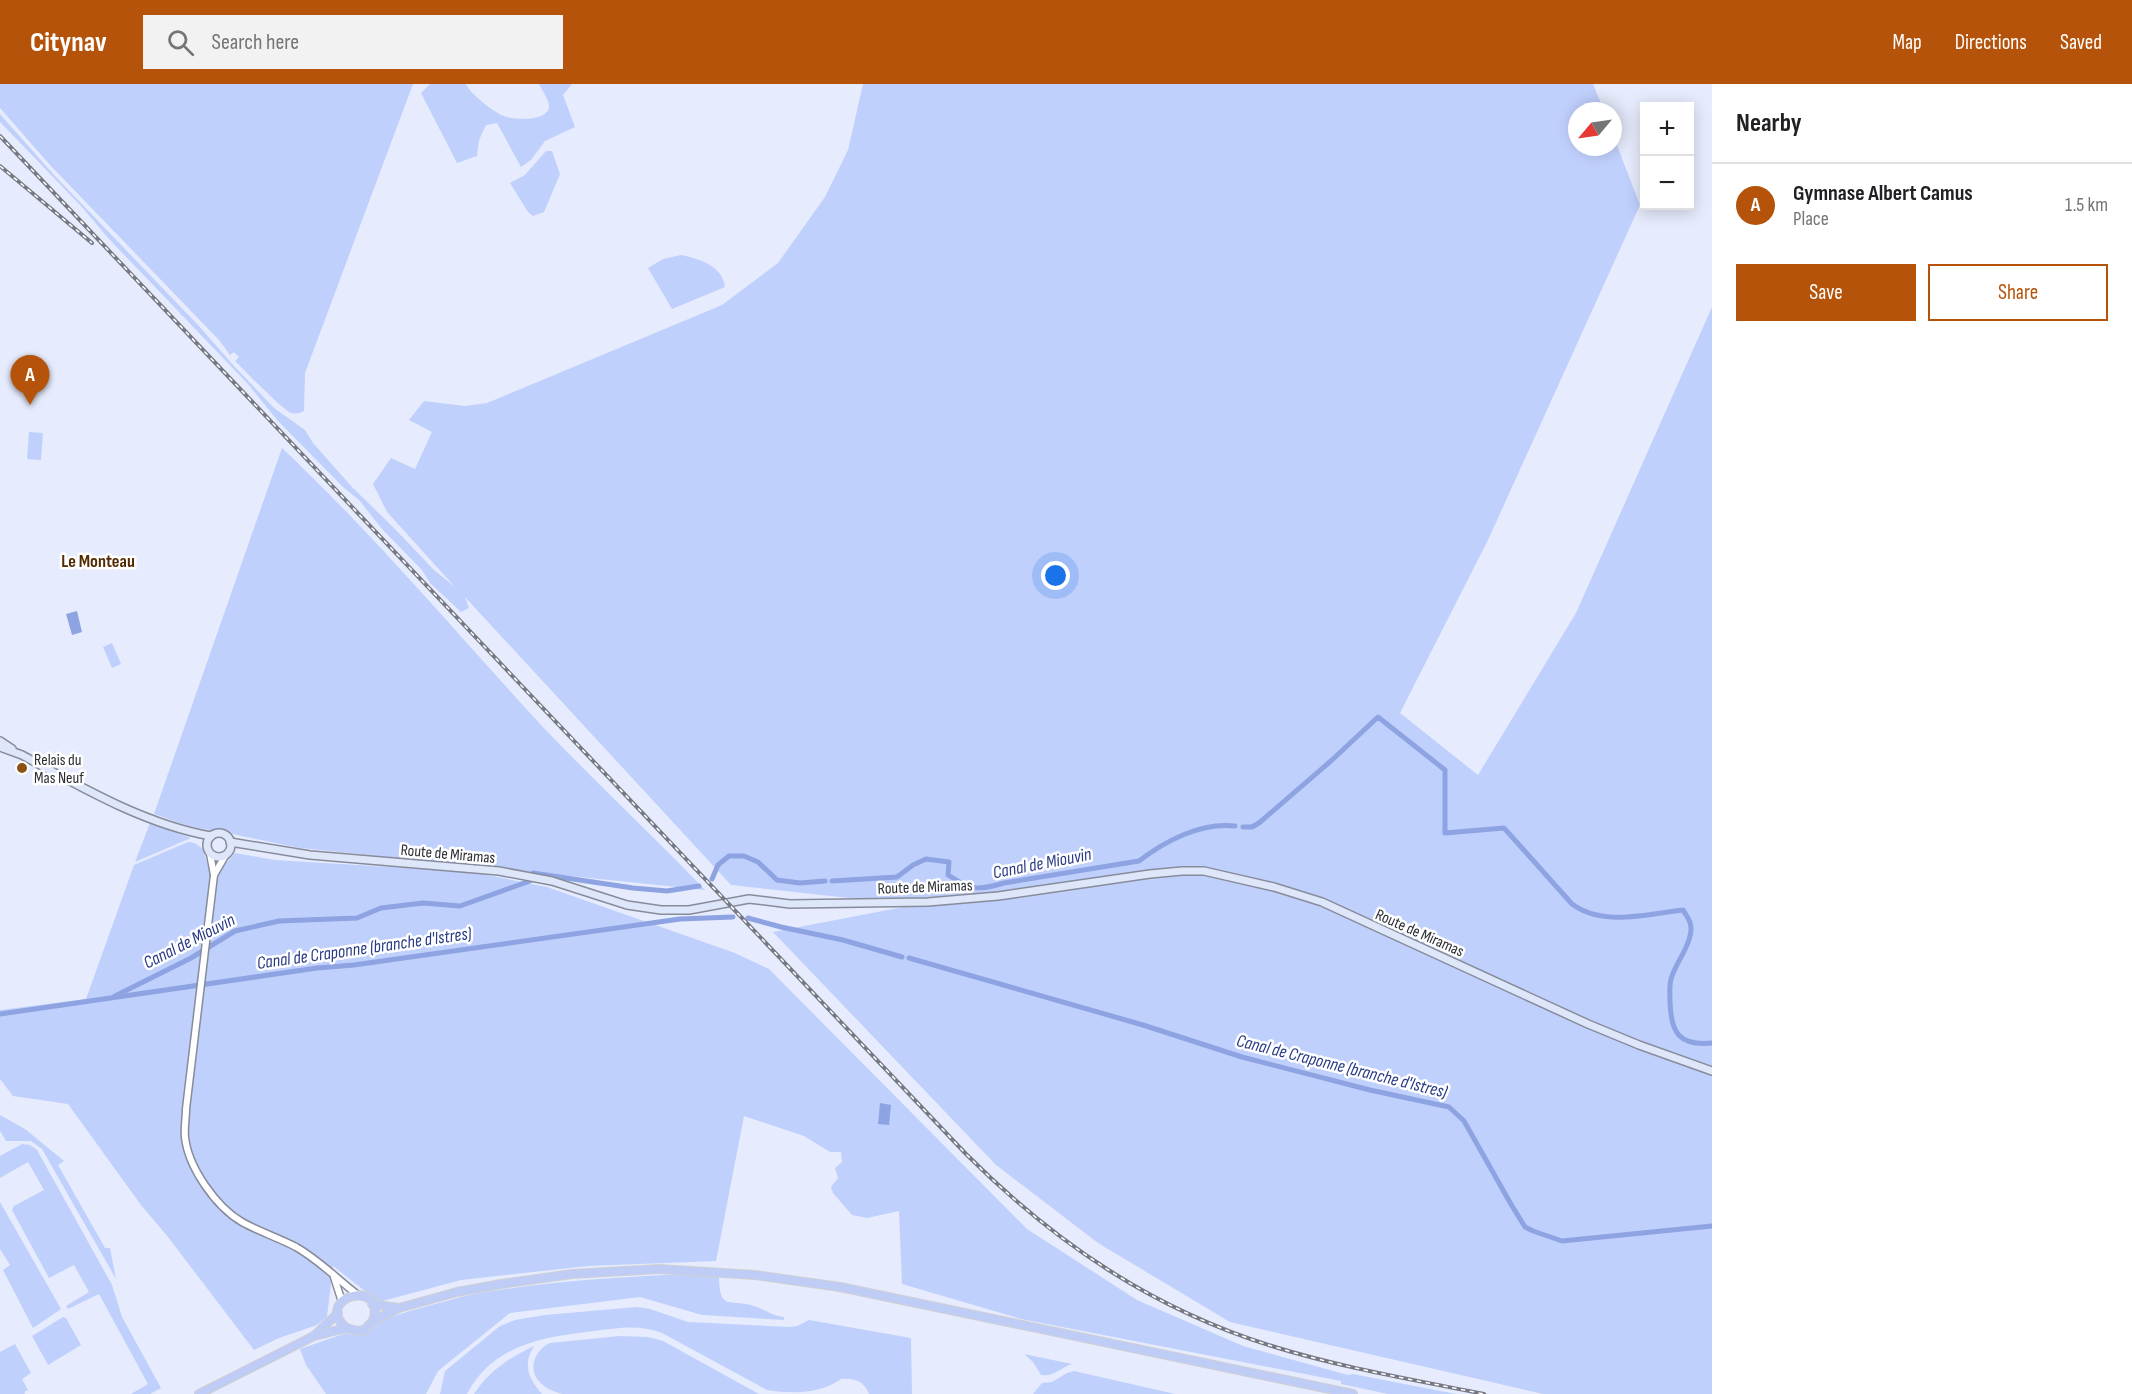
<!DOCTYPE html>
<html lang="en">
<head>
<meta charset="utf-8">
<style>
  :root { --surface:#fff; --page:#f2f2f2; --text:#202124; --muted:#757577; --line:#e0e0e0; --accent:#b45309 }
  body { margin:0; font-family:"Sofia Sans Condensed",sans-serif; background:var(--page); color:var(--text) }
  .controls { position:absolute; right:18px; top:18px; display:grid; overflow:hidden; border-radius:0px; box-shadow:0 3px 15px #0003 }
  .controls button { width:54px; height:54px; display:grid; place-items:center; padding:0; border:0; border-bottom:2px solid var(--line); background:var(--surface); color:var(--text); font:30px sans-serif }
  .compass { position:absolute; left:1568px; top:18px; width:54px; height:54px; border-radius:50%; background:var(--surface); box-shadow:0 3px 15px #0003; rotate:241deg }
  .you { position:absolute; left:1056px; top:492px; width:21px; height:21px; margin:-15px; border:4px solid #fff; border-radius:50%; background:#1a73e8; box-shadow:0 0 0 9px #1a73e833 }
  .badge { display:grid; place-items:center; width:39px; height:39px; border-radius:50%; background:var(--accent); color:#fff; font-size:20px; font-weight:700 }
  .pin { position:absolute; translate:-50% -50px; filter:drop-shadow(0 2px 3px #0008) }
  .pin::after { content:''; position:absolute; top:32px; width:21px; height:18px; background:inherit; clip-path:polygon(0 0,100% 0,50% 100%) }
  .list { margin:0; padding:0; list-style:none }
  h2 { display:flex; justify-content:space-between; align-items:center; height:78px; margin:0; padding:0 24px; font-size:26px }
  h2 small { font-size:20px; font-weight:400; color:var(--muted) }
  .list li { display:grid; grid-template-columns:39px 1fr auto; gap:18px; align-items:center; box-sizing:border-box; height:84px; padding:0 24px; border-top:2px solid var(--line) }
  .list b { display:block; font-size:22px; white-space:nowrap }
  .list p { margin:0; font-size:20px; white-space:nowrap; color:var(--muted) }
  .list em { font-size:20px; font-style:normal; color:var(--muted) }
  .actions { display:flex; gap:12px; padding:18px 24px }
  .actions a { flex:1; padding:14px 0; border:2px solid var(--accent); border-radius:0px; text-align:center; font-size:21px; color:var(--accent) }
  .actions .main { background:var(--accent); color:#fff }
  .icon { flex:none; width:33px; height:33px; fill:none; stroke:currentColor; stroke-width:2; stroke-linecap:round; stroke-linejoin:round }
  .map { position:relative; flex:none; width:1712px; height:1310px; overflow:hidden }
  header { display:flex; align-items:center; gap:36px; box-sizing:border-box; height:84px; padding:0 30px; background:var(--accent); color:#fff }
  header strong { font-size:28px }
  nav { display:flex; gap:33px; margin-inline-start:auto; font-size:21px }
  .search { width:420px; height:54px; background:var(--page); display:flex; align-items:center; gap:15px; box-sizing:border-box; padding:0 21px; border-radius:0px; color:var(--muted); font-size:22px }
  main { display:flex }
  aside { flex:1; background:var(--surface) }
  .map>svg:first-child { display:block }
</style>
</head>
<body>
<header>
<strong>Citynav</strong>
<div class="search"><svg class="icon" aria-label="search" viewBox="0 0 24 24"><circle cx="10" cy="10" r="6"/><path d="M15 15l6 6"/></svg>Search here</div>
<nav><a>Map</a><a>Directions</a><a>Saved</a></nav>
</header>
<main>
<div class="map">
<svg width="1712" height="1310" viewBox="0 0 1712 1310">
  <rect width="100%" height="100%" fill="#e6ecfd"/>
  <!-- green -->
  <g fill="#c0d0fc">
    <path d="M0,0h413l-108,289 -1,38c-4,2 -8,3 -13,2 -8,-3 -47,-43 -56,-52l4,-4 -5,-5 -4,3 -11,-15 -169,-175 -50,-57z"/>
    <path d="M430,0h36c3,9 29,29 38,32 10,4 46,6 45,-11 -1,-6 -7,-15 -10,-21h33l-9,11 12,32 -30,14 -14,19 -10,7 -24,-44 -11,2 -7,15 -2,16 -20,7 -36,-70z"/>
    <polygon points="863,0 1593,0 1604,27 1577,27 1577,63 1613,63 1613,51 1640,121 1488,456 1400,629 1478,691 1576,529 1712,223 1712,1310 1543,1310 1230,1238 1098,1159 996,1081 773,848 914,821 731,801 465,513 469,524 461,528 430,499 422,486 382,445 359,416 343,403 278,337 247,299 109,155 81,122 0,38 0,30 54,91 198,241 234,282 274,324 305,346 313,359 352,403 395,445 433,485 455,503 387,428 373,400 391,374 415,385 432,348 409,336 424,317 465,322 487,319 722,221 778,179 825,113 848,66"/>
    <polygon points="546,67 552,67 560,90 544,128 533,132 528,128 510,99 525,91"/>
    <path d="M681,171c18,4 41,10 44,32l-53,22 -24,-41 15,-9z"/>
    <polygon points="29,348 43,349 41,376 27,375"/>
    <path d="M282,364c88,83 166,175 248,265 56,61 118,117 175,177l-404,-42c-33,-6 -65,-14 -97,-19 -16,-2 -34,-10 -50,-15z"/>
    <polygon points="112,559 121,580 112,584 103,563"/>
    <polygon points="150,739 191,754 135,778"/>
    <polygon points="188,758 195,759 203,765 212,797 215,798 221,785 235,769 275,776 472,788 547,803 735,869 769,885 1027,1145 1137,1216 1243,1262 1348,1291 1353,1290 1456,1310 1388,1310 1341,1300 1341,1297 1021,1235 902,1200 899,1127 867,1134 852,1131 833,1109 831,1103 838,1094 835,1084 842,1078 841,1068 830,1068 804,1052 744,1032 716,1177 588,1182 461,1196 379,1218 333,1182 327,1233 317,1241 279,1254 254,1266 168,1153 141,1121 68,1020 13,1012 0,995 0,926 86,915 134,781"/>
    <polygon points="0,1031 25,1045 64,1077 58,1081 105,1164 110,1164 116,1195 42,1065 31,1057 6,1057 0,1047"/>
    <polygon points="22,1060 30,1061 37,1066 112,1201 122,1233 161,1304 150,1310 131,1310 148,1300 99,1210 68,1225 66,1222 89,1208 74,1181 49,1194 12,1126 14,1122 44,1106 28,1078 0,1094 0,1072"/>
    <polygon points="0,1118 61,1225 33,1244 3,1186 10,1181 0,1165"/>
    <path d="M665,1191h54c0,39 12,22 38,32 10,4 15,8 27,10v3l-82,-5 -62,-18 -130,16 -72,58 -12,23h-100l-20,-29 -6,-16 46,-16c16,7 26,-8 40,-14 10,-4 20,-7 31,-10 19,-5 38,-11 57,-15 63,-11 127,-16 191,-19z"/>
    <path d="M637,1223l13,2 38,13 101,5 8,-1 12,-6 102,18 1,56h-43c-5,-13 -15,-16 -28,-15 -21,15 -48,15 -74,11l-105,-57c-23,-9 -44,-5 -68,-2 -50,6 -101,13 -127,63h-27l5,-23 55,-45 15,-6 30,-5z"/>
    <polygon points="63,1233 66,1234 81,1261 48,1281 32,1252"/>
    <path d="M620,1252l28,1 15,4 96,53h-196c-9,-2 -19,-6 -25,-14 -10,-13 -2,-31 12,-37z"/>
    <polygon points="15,1260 31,1289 22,1295 28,1306 24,1308 25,1310 0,1310 0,1268"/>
    <path d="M534,1262c-12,20 -5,33 8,48h-68c15,-23 35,-36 60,-48z"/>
    <path d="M1024,1270l48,10c-12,4 -18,13 -31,11l-8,-13z"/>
    <polygon points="1074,1287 1175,1310 1033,1310 1042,1299 1052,1298 1067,1289"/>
  </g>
  <!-- water -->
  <g fill="#8ea3e1">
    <polygon points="77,527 82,548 72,551 66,530"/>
    <polygon points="880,1019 891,1021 889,1041 878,1040"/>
  </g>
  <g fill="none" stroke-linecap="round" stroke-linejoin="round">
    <!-- canal -->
    <g stroke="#8ea3e1" stroke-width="5">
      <path d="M1243,743h9l7,-4 73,-63 46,-43 67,53v63l59,-5 68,76c31,23 76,10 111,6 6,9 10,15 7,26 -3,15 -15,28 -19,43 -2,7 -1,16 -1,23 1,31 9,44 42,41"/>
      <polyline points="533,789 633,804 667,807 699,802"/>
      <polyline points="712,795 718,781 729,772 744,772 758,778 777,796 800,799 825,797"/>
      <path d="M832,797l65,-4 16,-12 13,-6 23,3 -1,13c23,15 29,16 56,8l135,-22c26,-20 62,-39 96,-35"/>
      <polyline points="748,834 781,843 843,856 902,873"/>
      <polyline points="909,874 1143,941 1242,973 1370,1006 1449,1023 1464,1037 1512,1122 1525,1143 1533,1147 1562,1157 1712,1142"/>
      <polyline points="115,912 191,874 235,847 279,837 357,834 381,824 423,819 460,822 530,797"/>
      <polyline points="0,930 317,884 354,881 680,835 733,833"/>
    </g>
    <!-- tertiary casing -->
    <g stroke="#878c9b" stroke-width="9">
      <g id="tertiary">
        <polyline points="210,770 214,791"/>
        <path d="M225,772l-11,19 -28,234c0,9 -2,19 -1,28 3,30 31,70 57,85 18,10 37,16 54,25 23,13 41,32 62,48"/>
        <polyline points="334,1193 342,1218"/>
      </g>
    </g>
    <!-- secondary casing -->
    <g stroke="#878c9b" stroke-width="10">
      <g id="secondary">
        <polyline points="0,657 12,665"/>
        <path d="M0,663l22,8c59,32 122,69 189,81"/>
        <circle cx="219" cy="761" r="12"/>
        <polyline points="230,758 310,771 499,787 552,797 627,821 661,826 689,826 749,815 790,820 928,818 998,812 1150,790 1182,787 1204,787 1274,803 1322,818 1588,940 1639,961 1712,987"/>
      </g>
    </g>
    <!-- primary casing -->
    <g stroke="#d0d1d2" stroke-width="10">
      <g id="primary">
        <polyline points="372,1220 398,1224"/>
        <path d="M346,1244c-34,-31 41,-51 27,-7"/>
        <polyline points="315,1251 338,1229"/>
        <polyline points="199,1310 314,1252 346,1244 358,1247 364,1246 373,1237 399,1224 457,1208 501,1200 572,1190 659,1185 755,1191 840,1203 1353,1310"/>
      </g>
    </g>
    <!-- tertiary -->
    <use href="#tertiary" stroke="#fff" stroke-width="6"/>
    <!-- secondary -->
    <use href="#secondary" stroke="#dee6fa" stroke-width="7"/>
    <!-- primary -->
    <use href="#primary" stroke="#beccf6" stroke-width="8"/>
    <!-- rail casing -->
    <g stroke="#767984" stroke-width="4">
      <g id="rail">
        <path d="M0,52l966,1018c89,89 188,156 309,193 68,21 140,33 209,47"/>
        <polyline points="0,82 92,159"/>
      </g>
    </g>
    <!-- rail -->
    <use href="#rail" stroke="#fff" stroke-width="1.5" stroke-dasharray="4.5" stroke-linecap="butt"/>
  </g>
  <!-- markers -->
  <circle fill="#8e5114" stroke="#fff" stroke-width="2" cx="22" cy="684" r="6"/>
  <g text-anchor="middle" stroke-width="5" stroke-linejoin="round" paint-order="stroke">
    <!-- poi labels -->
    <g font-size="16" fill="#2b2d33" stroke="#fff" text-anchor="start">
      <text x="34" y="681">Relais du<tspan x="34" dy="18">Mas Neuf</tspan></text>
    </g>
    <!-- street labels -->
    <g font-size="16" fill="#2b2d33" stroke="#fff">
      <text transform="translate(448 769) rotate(5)" y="6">Route de Miramas</text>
      <text transform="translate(925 802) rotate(-2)" y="6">Route de Miramas</text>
      <text transform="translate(1420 848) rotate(24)" y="6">Route de Miramas</text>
    </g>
    <!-- neighbourhood labels -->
    <g font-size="18" font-weight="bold" fill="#522900" stroke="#fff">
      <text x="98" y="483">Le Monteau</text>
    </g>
    <!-- water labels -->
    <g font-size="18" font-style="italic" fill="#2a3c84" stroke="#fff">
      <text transform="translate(1042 779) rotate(-11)" y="6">Canal de Miouvin</text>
      <text transform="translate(189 857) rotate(-27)" y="6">Canal de Miouvin</text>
      <text transform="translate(364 864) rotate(-8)" y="6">Canal de Craponne (branche d'Istres)</text>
      <text transform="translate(1342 982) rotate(14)" y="6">Canal de Craponne (branche d'Istres)</text>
    </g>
  </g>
</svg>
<div class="controls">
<button>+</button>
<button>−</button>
</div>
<svg class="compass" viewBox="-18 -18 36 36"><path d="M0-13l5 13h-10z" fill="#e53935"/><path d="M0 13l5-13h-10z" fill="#757577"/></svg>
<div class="you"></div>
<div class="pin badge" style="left:30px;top:321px">A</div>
</div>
<aside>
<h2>Nearby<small></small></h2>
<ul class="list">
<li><span class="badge">A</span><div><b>Gymnase Albert Camus</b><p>Place</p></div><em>1.5 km</em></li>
</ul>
<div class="actions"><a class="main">Save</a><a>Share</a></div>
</aside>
</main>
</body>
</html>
